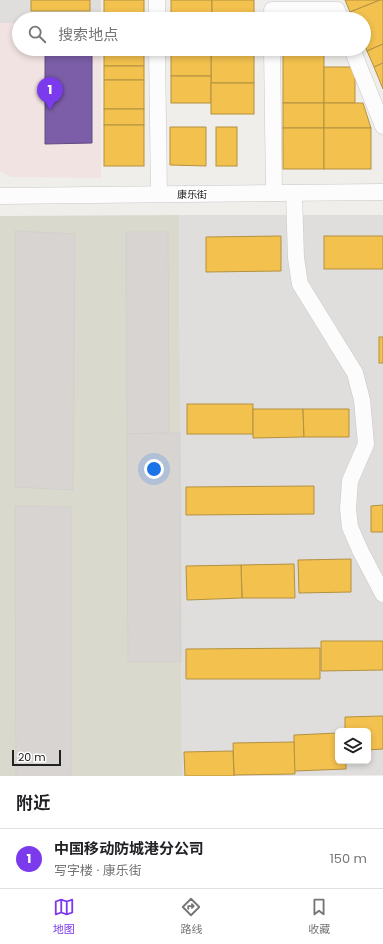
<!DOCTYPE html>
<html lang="zh">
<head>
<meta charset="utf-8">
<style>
  :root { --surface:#fff; --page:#f6f6f6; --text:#202124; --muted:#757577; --line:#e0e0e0; --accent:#7c3aed }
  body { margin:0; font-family:Poppins,"Noto Sans SC",sans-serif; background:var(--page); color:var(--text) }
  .controls { position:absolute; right:12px; bottom:12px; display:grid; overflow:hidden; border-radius:6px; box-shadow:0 2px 6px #0003 }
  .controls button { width:36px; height:36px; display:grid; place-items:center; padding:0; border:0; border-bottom:1px solid var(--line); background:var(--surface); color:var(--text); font:20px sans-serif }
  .scale { position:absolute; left:12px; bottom:10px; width:49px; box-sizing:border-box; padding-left:4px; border:2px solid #222; border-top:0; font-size:11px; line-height:14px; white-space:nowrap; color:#222; -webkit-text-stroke:3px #fff; paint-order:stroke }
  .you { position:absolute; left:154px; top:469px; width:14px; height:14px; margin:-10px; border:3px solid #fff; border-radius:50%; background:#1a73e8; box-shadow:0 0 0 6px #1a73e833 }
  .badge { display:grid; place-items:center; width:26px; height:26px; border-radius:50%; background:var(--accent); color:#fff; font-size:13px; font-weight:700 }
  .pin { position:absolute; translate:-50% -33px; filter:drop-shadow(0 1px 2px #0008) }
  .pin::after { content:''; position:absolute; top:21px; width:14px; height:12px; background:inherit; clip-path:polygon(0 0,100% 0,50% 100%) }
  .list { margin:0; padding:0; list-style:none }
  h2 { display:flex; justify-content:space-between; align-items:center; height:52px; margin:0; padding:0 16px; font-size:17px }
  h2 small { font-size:13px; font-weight:400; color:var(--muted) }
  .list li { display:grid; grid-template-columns:26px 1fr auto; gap:12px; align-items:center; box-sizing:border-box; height:60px; padding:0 16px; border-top:1px solid var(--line) }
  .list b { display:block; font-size:15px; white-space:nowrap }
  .list p { margin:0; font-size:13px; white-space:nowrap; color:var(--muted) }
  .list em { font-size:13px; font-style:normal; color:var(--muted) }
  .icon { flex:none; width:22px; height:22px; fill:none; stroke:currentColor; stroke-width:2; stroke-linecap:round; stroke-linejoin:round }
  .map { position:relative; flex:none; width:383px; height:776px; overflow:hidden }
  .search { position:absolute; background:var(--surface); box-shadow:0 2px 6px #0003; left:12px; right:12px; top:12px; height:44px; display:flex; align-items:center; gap:10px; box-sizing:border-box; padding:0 14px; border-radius:22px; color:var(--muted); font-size:15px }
  .sheet { height:112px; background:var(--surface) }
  nav { display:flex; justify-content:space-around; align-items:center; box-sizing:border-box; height:56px; border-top:1px solid var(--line); background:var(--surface); font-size:11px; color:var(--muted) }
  nav a { display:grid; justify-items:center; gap:2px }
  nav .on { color:var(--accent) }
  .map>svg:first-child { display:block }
</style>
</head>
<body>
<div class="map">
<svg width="383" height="776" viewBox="0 0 383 776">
  <rect width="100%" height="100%" fill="#f0eeeb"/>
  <!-- residential -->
  <g fill="#dfdedc" fill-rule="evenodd">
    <polygon points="0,0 101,0 101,19 19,19 19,23 0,23"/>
    <path d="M179,215h204v560l-201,1zM338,731h30v30h-30z"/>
  </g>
  <!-- commercial -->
  <polygon fill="#f1e3e1" points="0,23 19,23 19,49 101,49 101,178 11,177 0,171"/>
  <!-- construction -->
  <polygon fill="#d9d9cd" points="179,215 182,776 0,776 0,216"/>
  <!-- homes -->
  <g fill="#f2c14e" stroke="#b49141">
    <rect x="31" y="0" width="59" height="11"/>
    <rect x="104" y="0" width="40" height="19"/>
    <polygon points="171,0 212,0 212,16 171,15"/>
    <rect x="212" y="0" width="42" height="16"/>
    <polygon points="345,0 380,0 350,12"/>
    <polygon points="380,0 383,0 383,44 367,51 364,44 364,19 353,19 350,12"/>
    <polygon points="171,15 212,16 212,19 171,19"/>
    <rect x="212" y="16" width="42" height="3"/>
    <polygon points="383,44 383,63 374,67 367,51"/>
    <polygon points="104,49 144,49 144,52 104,53"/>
    <rect x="171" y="49" width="40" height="6"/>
    <rect x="211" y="49" width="43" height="34"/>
    <polygon points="144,52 144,66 104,66 104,53"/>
    <rect x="283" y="54" width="41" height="49"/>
    <rect x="171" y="55" width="40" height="21"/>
    <polygon points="383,63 383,89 374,67"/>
    <rect x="104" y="66" width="40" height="14"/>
    <rect x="324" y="67" width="31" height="36"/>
    <rect x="171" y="76" width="40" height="27"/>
    <rect x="104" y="80" width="40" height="29"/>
    <rect x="211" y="83" width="43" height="31"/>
    <rect x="283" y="103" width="41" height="25"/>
    <polygon points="324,103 363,103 371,128 324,128"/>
    <rect x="104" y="109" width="40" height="16"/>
    <rect x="104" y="125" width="40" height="41"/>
    <polygon points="170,127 206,127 206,166 170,165"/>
    <rect x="216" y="127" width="21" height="39"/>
    <rect x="283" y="128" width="41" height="41"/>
    <rect x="324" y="128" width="47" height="41"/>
    <polygon points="281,236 281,271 206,272 206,237"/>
    <rect x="324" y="236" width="59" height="33"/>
    <rect x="379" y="337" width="4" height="26"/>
    <rect x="187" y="404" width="66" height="30"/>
    <polygon points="253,409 303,409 304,437 253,438"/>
    <polygon points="303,409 349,409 349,437 304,437"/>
    <polygon points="314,486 314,514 186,515 186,487"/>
    <polygon points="383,505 383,532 371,532 371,506"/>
    <polygon points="351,559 351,592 299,593 298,560"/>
    <polygon points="294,564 295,598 242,598 241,565"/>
    <polygon points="241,565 242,598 187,600 186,566"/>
    <polygon points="321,641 383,641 383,670 321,671"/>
    <polygon points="320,648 320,679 186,679 186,649"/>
    <polygon points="383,716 383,749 368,750 368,731 345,731 345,717"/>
    <polygon points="338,733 338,761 346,761 346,769 294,771 294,735"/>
    <polygon points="294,742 295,774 234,775 233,743"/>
    <polygon points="233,751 234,776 185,776 184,752"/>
  </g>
  <!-- offices -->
  <polygon fill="#7b5ea7" stroke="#604c7f" points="45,53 92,53 92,143 45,144"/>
  <!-- building -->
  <g fill="#d7d4d2" stroke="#d3d0cc">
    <polygon points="15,231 75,234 73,490 15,487"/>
    <polygon points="126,232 168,232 169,433 127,434"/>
    <polygon points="169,433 180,433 181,662 128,662 127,434"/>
    <polygon points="15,506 71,507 71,776 16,776"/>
  </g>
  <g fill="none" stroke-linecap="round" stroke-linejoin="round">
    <!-- minor casing -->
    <g stroke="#c9c8c7" stroke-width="17">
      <g id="minor">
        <polyline points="157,0 157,19"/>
        <polyline points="272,10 337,10 340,19"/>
        <polyline points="157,49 159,194"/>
        <polyline points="272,49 274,193"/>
        <polyline points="352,49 383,126"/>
        <polyline points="294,193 296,258 300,284 355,373 362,400 366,444 350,481 348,509 350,527 360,550 383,594"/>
        <polyline points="0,196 383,192"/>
      </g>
    </g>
    <!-- minor -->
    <use href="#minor" stroke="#fdfcfc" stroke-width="16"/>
  </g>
  <g text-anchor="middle" stroke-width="4" stroke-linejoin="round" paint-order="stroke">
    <!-- street labels -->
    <g font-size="10" fill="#222" stroke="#fff">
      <text x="192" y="198">康乐街</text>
    </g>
  </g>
</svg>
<div class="controls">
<button><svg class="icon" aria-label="layers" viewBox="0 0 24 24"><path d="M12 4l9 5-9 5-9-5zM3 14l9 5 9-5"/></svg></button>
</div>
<div class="scale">20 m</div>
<div class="you"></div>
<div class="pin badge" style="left:50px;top:110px">1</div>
<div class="search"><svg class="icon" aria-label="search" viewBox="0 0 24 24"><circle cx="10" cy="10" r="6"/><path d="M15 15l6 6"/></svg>搜索地点</div>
</div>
<section class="sheet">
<h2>附近<small></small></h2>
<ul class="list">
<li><span class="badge">1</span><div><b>中国移动防城港分公司</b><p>写字楼 · 康乐街</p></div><em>150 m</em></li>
</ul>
</section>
<nav>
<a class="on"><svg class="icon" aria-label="map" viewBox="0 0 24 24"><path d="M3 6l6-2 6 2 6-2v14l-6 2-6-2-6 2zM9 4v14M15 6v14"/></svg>地图</a>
<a><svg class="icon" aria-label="directions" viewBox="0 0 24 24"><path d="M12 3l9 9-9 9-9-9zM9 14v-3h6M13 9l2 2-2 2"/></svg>路线</a>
<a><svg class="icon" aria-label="saved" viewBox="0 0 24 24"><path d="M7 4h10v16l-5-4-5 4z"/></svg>收藏</a>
</nav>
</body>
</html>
